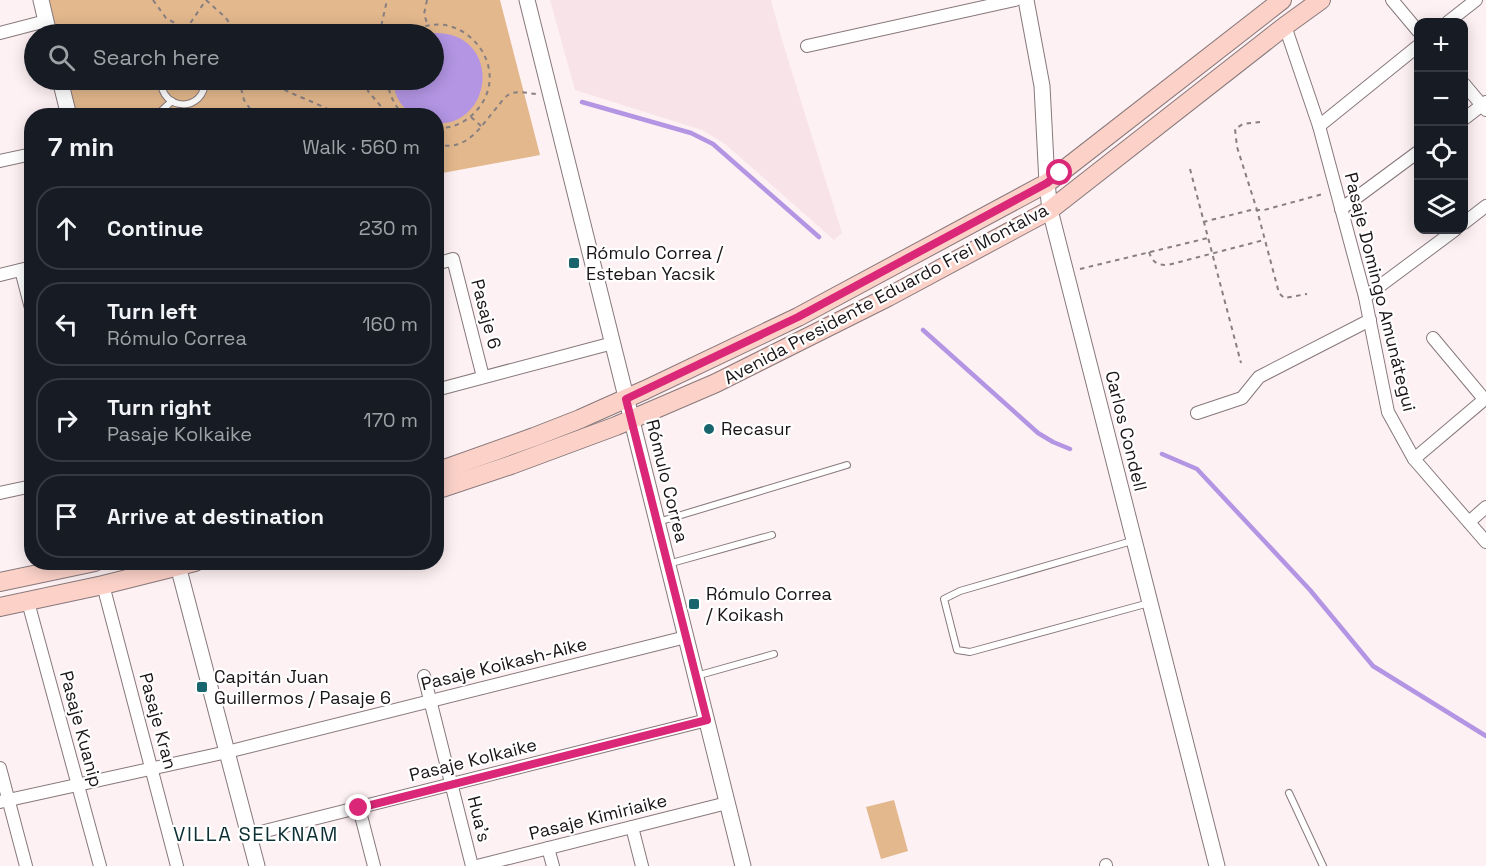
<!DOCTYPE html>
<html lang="en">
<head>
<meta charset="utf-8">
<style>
  :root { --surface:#171b24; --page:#242831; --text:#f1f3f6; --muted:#9ea1a6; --line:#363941 }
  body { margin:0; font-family:"Space Grotesk",sans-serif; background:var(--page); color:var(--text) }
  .controls { position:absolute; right:18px; top:18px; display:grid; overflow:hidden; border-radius:12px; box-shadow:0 3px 15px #0003 }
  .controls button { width:54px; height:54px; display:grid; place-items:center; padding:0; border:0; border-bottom:2px solid var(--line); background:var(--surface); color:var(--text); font:30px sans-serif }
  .stop { position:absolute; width:18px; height:18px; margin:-14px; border:4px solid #db2777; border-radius:50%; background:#fff }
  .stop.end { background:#db2777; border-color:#fff; box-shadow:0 2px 6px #0008 }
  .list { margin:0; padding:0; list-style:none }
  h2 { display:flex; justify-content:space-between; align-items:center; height:78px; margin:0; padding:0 24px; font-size:26px }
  h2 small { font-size:20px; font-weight:400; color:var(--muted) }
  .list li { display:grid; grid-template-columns:39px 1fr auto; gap:18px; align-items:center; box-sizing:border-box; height:84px; margin:0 12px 12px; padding:0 12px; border:2px solid var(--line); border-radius:24px }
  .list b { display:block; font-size:22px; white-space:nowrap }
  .list p { margin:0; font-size:20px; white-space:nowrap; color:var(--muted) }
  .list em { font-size:20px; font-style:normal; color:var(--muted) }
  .icon { flex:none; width:33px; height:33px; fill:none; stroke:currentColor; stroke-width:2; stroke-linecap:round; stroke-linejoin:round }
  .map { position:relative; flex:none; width:1486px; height:866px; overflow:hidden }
  .search { position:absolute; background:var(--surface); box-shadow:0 3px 15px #0003; left:24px; top:24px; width:420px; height:66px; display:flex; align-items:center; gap:15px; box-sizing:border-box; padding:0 21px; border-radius:33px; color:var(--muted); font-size:22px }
  .panel { position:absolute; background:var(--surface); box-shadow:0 3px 15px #0003; left:24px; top:108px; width:420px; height:462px; border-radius:24px }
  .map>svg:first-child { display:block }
</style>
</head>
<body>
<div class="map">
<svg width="1486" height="866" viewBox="0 0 1486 866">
  <rect width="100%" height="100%" fill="#fef1f3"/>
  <!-- built -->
  <polygon fill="#f7e3e8" points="550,0 771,0 782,40 842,233 834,240 725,144 702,130 575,90"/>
  <!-- green -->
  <g fill="#e3b88d">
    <polygon points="47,0 500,0 540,155 437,174 436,116 76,115 67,80 434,80 434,34 56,34"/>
    <polygon points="894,800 908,851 881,859 866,807"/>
  </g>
  <!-- water -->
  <path fill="#b395e4" d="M429,33c10,0 19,0 28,4 37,16 33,73 -6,85 -4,1 -9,1 -14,2l-1,-8 -23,-1c-13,-9 -19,-20 -20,-35h41v-46h-8z"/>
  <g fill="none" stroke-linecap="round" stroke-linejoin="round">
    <!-- stream -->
    <g stroke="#b395e4" stroke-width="4.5">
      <polyline points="582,102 691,133 713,144 819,237"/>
      <polyline points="923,330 1038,433 1053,442 1070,449"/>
      <polyline points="1162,454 1197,469 1310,590 1373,666 1486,736"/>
    </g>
    <!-- service casing -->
    <g stroke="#87787b" stroke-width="8">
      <g id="service">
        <path d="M161,80c0,32 44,33 44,0"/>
        <polyline points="144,116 159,113 172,101"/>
        <polyline points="658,522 847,465"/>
        <polyline points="1132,541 960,591 944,599 957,650 970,652 1149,603"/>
        <polyline points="668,564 772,535"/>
        <polyline points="696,676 774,654"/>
        <polyline points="1289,793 1323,866"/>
      </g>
    </g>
    <!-- minor casing -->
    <g stroke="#87787b" stroke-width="14">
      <g id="minor">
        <polyline points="1392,0 1418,31"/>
        <polyline points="1448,22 1476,0"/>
        <polyline points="1285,26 1319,126 1365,297 1388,412 1414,459 1486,542"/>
        <polyline points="0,33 46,21"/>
        <polyline points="807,46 1015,0"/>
        <polyline points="1464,84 1486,110"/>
        <polyline points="1464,119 1486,102"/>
        <polyline points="1319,126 1418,46"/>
        <polyline points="0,161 32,154"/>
        <polyline points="1341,209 1418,152"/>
        <polyline points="1464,223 1486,206"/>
        <polyline points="436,264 453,259 483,377"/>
        <polyline points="21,270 32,312"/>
        <polyline points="0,275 32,267"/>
        <polyline points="1365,297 1455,230"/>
        <polyline points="1433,338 1484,399"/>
        <polyline points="436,390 613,343"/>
        <polyline points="1197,413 1242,398 1259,377 1370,320"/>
        <polyline points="1414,459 1486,398"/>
        <polyline points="0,493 32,486"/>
        <polyline points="1469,522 1486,507"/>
        <polyline points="103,585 177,866"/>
        <polyline points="28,602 100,866"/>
        <polyline points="424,676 472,866"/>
        <polyline points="0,768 26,866"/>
        <polyline points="0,802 227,752 686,637"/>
        <polyline points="359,808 374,866"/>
        <polyline points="632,827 642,866"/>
        <polyline points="249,835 707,720"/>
        <polyline points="548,848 553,866"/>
        <polyline points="1106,865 1106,866"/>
        <polyline points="477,866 727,803"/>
      </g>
    </g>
    <!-- tertiary casing -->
    <g stroke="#87787b" stroke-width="17">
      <g id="tertiary">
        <polyline points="41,0 49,34"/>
        <polyline points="527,0 743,866"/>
        <polyline points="1026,0 1042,86 1047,183 1050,210 1217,866"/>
        <polyline points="60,80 69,116"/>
        <polyline points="177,562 257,866"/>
      </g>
    </g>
    <!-- secondary casing -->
    <g stroke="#87787b" stroke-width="20">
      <g id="secondary">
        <polyline points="436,472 534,437 580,419 645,390 798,317 1047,183 1282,0"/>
        <polyline points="436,490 511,465 616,426 716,383 888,297 1050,210 1285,26 1321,0"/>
        <polyline points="0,582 95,562"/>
        <polyline points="0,607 103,585 195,562"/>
      </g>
    </g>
    <!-- path -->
    <g stroke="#887f81" stroke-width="2" stroke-dasharray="4.5 4.5" stroke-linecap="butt">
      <polyline points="153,0 166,18 194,34"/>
      <polyline points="206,0 225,17 238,34"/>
      <polyline points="427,0 424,14 428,26"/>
      <polyline points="187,31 189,25 206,0"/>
      <polyline points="383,34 381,27 387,0"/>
      <path d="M409,34c48,-34 107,31 68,76 -10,12 -25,19 -41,18"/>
      <polyline points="239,80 244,100 255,116"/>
      <path d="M269,80c21,16 48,21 71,36"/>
      <polyline points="364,80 368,91 389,116"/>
      <path d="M387,80c2,14 7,25 17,36"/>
      <polyline points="471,117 482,127"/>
      <polyline points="1260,122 1243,124 1235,129 1237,147 1257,210 1279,293 1284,298 1307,294"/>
      <path d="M436,144c32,9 45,-19 63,-39 2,-3 6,-8 9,-10 8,-5 19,-2 28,-1"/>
      <polyline points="1190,169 1241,363"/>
      <polyline points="1203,222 1251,210 1264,210 1323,194"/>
      <path d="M1149,252c4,11 8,13 19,13l96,-25"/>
      <polyline points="1080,269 1208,238"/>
    </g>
    <!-- service -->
    <use href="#service" stroke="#fff" stroke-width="6"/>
    <!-- minor -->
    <use href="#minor" stroke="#fff" stroke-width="12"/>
    <!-- tertiary -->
    <use href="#tertiary" stroke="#fff" stroke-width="15"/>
    <!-- secondary -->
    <use href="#secondary" stroke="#fcd2c8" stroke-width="18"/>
  </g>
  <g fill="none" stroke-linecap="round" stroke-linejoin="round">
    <!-- route -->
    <polyline stroke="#db2777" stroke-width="8" points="359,808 707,720 626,399 798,317 1047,183 1060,173"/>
  </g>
  <!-- markers -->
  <g fill="#19656e" stroke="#fff" stroke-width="2">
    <rect x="568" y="257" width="12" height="12" rx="3"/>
    <circle cx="709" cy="429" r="6"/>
    <rect x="688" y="598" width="12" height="12" rx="3"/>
    <rect x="196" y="681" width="12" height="12" rx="3"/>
  </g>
  <g text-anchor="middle" stroke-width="4.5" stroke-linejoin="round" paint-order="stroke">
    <!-- poi labels -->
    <g font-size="18" fill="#1a1416" stroke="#fff" text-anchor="start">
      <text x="586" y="259">Rómulo Correa /<tspan x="586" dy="21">Esteban Yacsik</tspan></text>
      <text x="721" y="435">Recasur</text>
      <text x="706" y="600">Rómulo Correa<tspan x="706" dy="21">/ Koikash</tspan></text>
      <text x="214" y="683">Capitán Juan<tspan x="214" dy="21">Guillermos / Pasaje 6</tspan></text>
    </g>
    <!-- street labels -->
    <g font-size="18" fill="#1a1416" stroke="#fff">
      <text transform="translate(1380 292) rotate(76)" y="6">Pasaje Domingo Amunátegui</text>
      <text transform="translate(886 294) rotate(-28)" y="6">Avenida Presidente Eduardo Frei Montalva</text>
      <text transform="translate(486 314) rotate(75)" y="6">Pasaje 6</text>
      <text transform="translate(1126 431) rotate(76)" y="6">Carlos Condell</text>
      <text transform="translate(667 481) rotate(76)" y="6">Rómulo Correa</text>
      <text transform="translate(504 664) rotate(-14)" y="6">Pasaje Koikash-Aike</text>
      <text transform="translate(158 721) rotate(75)" y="6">Pasaje Kran</text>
      <text transform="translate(81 729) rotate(75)" y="6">Pasaje Kuanip</text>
      <text transform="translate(473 760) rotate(-14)" y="6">Pasaje Kolkaike</text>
      <text transform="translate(598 817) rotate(-14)" y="6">Pasaje Kimiriaike</text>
      <text transform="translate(479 819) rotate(76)" y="6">Hua's</text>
    </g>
    <!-- neighbourhood labels -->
    <g font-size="20" letter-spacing="1.5" fill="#0c2f34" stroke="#fff">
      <text x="256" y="841">VILLA SELKNAM</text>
    </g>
  </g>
</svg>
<div class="controls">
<button>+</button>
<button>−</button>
<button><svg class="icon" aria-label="locate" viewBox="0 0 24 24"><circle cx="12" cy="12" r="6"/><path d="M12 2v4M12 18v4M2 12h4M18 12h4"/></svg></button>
<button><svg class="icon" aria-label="layers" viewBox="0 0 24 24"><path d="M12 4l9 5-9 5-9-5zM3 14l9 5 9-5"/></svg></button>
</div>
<div class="stop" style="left:1060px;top:173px"></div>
<div class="stop end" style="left:359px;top:808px"></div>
<div class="search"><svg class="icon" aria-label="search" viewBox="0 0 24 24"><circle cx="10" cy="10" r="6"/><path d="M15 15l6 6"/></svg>Search here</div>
<section class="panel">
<h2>7 min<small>Walk · 560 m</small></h2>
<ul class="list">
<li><svg class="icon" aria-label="ahead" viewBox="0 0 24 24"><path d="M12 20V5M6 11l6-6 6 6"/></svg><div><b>Continue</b></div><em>230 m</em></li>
<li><svg class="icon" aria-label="left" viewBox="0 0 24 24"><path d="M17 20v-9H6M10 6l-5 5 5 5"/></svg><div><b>Turn left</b><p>Rómulo Correa</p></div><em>160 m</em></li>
<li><svg class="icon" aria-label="right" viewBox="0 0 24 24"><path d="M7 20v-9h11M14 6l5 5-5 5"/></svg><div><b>Turn right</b><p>Pasaje Kolkaike</p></div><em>170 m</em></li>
<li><svg class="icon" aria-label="arrive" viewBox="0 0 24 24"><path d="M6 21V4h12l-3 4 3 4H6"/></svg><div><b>Arrive at destination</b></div></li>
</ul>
</section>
</div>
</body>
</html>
